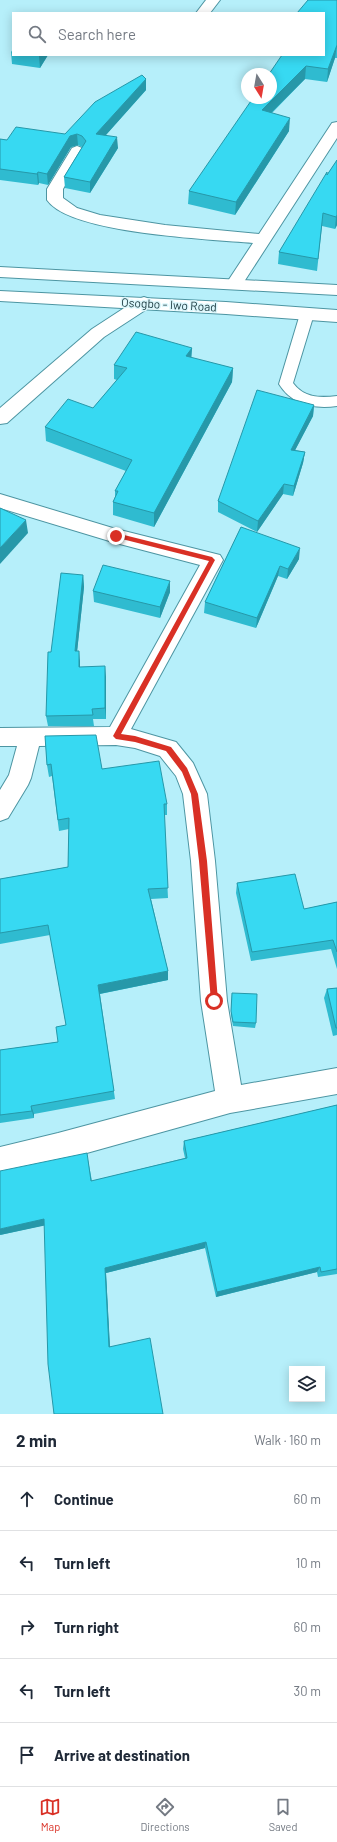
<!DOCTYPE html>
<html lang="en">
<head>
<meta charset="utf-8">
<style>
  :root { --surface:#fff; --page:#f2f2f3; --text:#1f2937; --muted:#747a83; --line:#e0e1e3; --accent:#d93025 }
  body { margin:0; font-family:Barlow,sans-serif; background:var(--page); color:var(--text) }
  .controls { position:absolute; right:12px; bottom:12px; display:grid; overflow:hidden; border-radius:0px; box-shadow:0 2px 10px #0003 }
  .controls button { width:36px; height:36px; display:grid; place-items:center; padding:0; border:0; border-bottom:1px solid var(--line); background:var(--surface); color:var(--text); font:20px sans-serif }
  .compass { position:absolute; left:241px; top:68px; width:36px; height:36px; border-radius:50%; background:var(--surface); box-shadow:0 2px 10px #0003; rotate:169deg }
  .stop { position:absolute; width:12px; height:12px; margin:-9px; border:3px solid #d93025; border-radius:50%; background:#fff }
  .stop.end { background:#d93025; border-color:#fff; box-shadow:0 1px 4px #0008 }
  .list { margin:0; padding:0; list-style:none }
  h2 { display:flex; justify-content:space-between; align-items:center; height:52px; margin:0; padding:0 16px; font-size:17px }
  h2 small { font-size:13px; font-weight:400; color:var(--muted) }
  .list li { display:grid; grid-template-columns:26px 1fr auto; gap:12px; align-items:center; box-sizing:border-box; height:64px; padding:0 16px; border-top:1px solid var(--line) }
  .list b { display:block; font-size:15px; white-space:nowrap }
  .list em { font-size:13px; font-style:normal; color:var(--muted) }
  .icon { flex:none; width:22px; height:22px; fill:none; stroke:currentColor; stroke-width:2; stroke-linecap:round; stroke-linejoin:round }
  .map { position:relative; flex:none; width:337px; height:1414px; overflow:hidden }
  .search { position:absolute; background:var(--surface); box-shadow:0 2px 10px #0003; left:12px; right:12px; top:12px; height:44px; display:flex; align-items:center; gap:10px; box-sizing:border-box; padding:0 14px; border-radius:0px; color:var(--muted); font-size:15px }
  .sheet { height:372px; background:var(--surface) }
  nav { display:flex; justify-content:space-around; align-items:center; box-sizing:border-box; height:56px; border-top:1px solid var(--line); background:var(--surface); font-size:11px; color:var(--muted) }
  nav a { display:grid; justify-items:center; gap:2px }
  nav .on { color:var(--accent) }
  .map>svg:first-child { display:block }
</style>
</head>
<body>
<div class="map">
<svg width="337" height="1414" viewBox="0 0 337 1414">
  <rect width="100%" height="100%" fill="#b6effa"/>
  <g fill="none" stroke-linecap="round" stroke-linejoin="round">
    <!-- service casing -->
    <g stroke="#4d95a2" stroke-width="2">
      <path id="service" d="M307,310l5,1 2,3 -21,69c11,15 27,15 44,13v10c-23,3 -45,-1 -58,-22l21,-70 2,-3z"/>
    </g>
    <!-- minor casing -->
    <g stroke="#4d95a2" stroke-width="2">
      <g id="minor">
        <polygon points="206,0 220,0 210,13 196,13"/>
        <path d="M337,122v16l-97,150 -6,1 -6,-1 -2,-4 27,-41c-42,-4 -183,-9 -206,-43v-11l25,-41 5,-2 5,2 3,3 -22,38v9l14,10 23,7 65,10 94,9 73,-111z"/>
        <polygon points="144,297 150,299 153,303 150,307 104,337 7,423 0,424 0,408 92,329 138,299"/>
        <polygon points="0,494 116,529 220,555 223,560 131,729 176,742 193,763 207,794 215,861 227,1001 241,1085 337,1068 337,1094 230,1113 58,1161 0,1175 0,1147 58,1133 215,1091 201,1001 191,861 183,794 176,776 160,756 135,748 116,745 39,746 31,778 28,785 8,818 0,821 0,790 9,775 17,746 0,746 0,728 110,727 200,565 116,543 0,508"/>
      </g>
    </g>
    <!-- primary casing -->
    <g stroke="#4d95a2" stroke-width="2">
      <g id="primary">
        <polygon points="0,267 337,285 337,295 0,277"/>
        <polygon points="0,291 226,302 337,310 337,322 226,314 0,301"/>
      </g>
    </g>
    <!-- service -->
    <use href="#service" fill="#fff" fill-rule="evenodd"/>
    <!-- minor -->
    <use href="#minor" fill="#fff" fill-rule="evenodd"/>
    <!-- primary -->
    <use href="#primary" fill="#fff" fill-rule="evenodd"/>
  </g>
  <!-- wall -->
  <g fill="#2fbbd0">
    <polygon points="337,0 337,58 335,58 327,82 305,79 272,113 289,131 235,215 188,204 189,191"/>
    <polygon points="13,49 13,55 48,55 40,68 12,64 11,52"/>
    <polygon points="146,79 146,90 105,136 118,148 90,193 65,188 64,177 82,147 78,145 71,147 48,185 39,183 38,185 0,180 0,139 7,140 65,134"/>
    <polygon points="337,160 337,225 335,229 322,226 317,271 278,264 279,252 327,175"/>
    <polygon points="192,348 191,358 233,368 232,382 154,527 113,515 113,502 115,497 115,491 126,471 46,441 45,427 93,408 117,380 114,379 114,365"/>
    <polygon points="314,405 313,416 295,450 305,452 303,463 293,496 283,494 257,532 218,512 218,501"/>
    <polygon points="241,527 299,559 287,579 278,576 256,628 204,613 205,602"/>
    <polygon points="83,575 84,587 77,651 80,662 80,667 106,677 106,719 93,719 94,726 48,726 46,716 51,652"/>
    <polygon points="93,591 170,592 160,618 94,602"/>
    <polygon points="45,736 102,769 167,804 167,815 164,815 168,898 151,899 168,971 168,980 100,994 115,1099 34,1114 34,1118 0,1123 0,1050 58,1042 66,1025 50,935 0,944 0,879 68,867 69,829 59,831 52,776 49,777 47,765"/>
    <polygon points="237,883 304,909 337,902 337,969 331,949 251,961 236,893"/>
    <polygon points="337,988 337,1035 333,1036 324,998 327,989"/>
    <polygon points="232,993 256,1023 255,1028 233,1026 231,1015"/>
    <polygon points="337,1105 337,1274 318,1277 317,1272 216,1297 205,1248 106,1273 110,1346 54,1414 45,1225 0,1235 88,1160 92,1181 185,1158 183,1149 184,1141"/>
  </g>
  <!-- shaded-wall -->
  <g fill="#2698a9">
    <polygon points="337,45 335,58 327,82 328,69"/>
    <polygon points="40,55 48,55 40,68 39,56"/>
    <polygon points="306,66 305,79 261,123 262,110"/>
    <polygon points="146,79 146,90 97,145 96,134"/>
    <polygon points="290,118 289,131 235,215 236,202"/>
    <polygon points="77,134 78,145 71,147 48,185 47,174 70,136"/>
    <polygon points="117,137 118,148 90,193 90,182"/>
    <polygon points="38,172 39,183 38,185 37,174"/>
    <polygon points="337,215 337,225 335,229 336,217"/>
    <polygon points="192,348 191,362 186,356"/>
    <polygon points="233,368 232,382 154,527 154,513"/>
    <polygon points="314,405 313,416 290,460 291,450"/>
    <polygon points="305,452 303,463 293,496 294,486"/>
    <polygon points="284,484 283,494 257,532 258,521"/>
    <polygon points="26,520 28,533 0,564 0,548"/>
    <polygon points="300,548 299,559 287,579 288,569"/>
    <polygon points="280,566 278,576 256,628 257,618"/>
    <polygon points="83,575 84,587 76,662 75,651"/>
    <polygon points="170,581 170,592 160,618 160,607"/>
    <polygon points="79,651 80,662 80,678 79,667"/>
    <polygon points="105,666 106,677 106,719 105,708"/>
    <polygon points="168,971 168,980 99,994 98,985"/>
    <polygon points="31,1106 34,1114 34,1118 32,1111"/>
    <polygon points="44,1219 47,1225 0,1235 0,1229"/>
    <polygon points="206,1242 205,1248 106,1273 110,1350 109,1347 105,1268"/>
    <polygon points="320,1267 317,1272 216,1297 217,1292"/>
  </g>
  <!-- building -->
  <g fill="#37d9f2" stroke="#2698a9">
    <polygon points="308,0 337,0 337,45 328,69 306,66 262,110 290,118 236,202 189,191 253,98 271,98 271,74 269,74 282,55 324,55 324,13 297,13"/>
    <polygon points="142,75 146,79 96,134 117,137 90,182 64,177 86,141 82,136 77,134 70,136 47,174 38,172 37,174 0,169 0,139 7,140 16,127 65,134 95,102"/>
    <polygon points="337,160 337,215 336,217 323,213 318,259 279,252 327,172 327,175"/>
    <polygon points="136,332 192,348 186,356 233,368 154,513 113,502 118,491 115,491 132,460 45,427 68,399 93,408 127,368 114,365"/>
    <polygon points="257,390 314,405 291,450 305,452 294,486 284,484 258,521 218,501"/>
    <polygon points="0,508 26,520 0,548"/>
    <polygon points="241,527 300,548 288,569 280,566 257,618 205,602"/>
    <polygon points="103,565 170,581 160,607 93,591"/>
    <polygon points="61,573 83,575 75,651 79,651 79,667 105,666 105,708 92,709 93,715 46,716 48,652 51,652"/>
    <polygon points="96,735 102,769 159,761 167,804 164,804 168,888 148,889 168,971 98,985 114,1091 31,1106 32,1111 0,1115 0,1050 58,1042 56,1027 66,1025 48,925 0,933 0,879 68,867 69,818 58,820 51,764 47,765 45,736"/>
    <polygon points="295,874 304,909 337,902 337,952 333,940 252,952 237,883"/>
    <polygon points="337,988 337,1028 336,1028 327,989"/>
    <polygon points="232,993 257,994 256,1023 233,1022 231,1011"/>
    <polygon points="337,1105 337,1269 321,1272 320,1267 217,1292 206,1242 105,1268 109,1347 150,1338 163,1414 54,1414 48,1364 44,1219 0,1229 0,1171 87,1153 91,1181 187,1158 184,1141"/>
  </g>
  <!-- route -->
  <polygon fill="#d93025" points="116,533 212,557 215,560 121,734 135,736 171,747 187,768 198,794 207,861 218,1001 214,1005 211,1001 199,861 191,794 182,772 166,751 135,742 116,739 113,736 209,561 114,537 114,534"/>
  <g text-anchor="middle" stroke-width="3" stroke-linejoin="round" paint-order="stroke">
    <!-- far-street labels -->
    <g font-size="12" fill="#1a383e" stroke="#dbf7fc">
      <text transform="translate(169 305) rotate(3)" y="4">Osogbo - Iwo Road</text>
    </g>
  </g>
</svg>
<div class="controls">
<button><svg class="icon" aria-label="layers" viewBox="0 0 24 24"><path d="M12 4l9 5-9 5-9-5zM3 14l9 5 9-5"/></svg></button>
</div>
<svg class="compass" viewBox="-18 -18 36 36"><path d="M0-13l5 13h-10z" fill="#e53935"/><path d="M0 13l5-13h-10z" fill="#747a83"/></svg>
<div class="stop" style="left:214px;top:1001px"></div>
<div class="stop end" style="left:116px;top:536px"></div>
<div class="search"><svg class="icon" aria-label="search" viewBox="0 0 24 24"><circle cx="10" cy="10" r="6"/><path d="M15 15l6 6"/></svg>Search here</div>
</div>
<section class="sheet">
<h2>2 min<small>Walk · 160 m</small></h2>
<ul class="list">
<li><svg class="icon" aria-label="ahead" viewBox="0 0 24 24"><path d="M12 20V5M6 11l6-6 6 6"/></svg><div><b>Continue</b></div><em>60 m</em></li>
<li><svg class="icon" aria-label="left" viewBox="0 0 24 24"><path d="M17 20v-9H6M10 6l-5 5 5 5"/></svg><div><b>Turn left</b></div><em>10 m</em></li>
<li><svg class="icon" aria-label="right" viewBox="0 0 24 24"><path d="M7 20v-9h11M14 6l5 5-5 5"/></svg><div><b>Turn right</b></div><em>60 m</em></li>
<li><svg class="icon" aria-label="left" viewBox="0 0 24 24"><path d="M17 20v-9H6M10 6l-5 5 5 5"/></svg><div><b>Turn left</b></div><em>30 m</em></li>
<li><svg class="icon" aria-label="arrive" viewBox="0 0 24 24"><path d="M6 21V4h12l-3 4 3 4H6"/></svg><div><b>Arrive at destination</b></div></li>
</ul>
</section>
<nav>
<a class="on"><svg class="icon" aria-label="map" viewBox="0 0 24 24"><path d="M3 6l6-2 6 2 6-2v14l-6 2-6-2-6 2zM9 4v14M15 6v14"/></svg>Map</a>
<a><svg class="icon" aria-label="directions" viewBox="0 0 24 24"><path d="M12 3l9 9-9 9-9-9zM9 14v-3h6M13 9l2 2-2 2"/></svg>Directions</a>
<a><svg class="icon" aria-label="saved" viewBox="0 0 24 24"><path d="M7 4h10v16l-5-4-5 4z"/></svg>Saved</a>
</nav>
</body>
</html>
